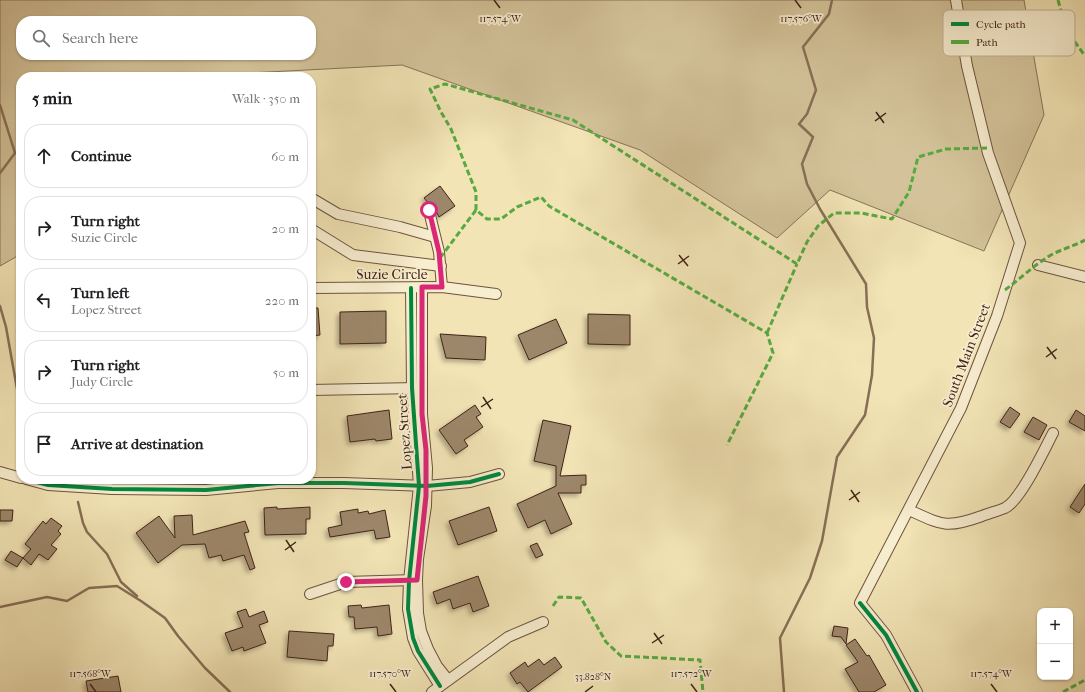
<!DOCTYPE html>
<html lang="en">
<head>
<meta charset="utf-8">
<style>
  :root { --surface:#fff; --page:#f6f6f6; --text:#202124; --muted:#757577; --line:#e0e0e0 }
  body { margin:0; font-family:"IM FELL French Canon",serif; background:var(--page); color:var(--text) }
  .controls { position:absolute; right:12px; bottom:12px; display:grid; overflow:hidden; border-radius:8px; box-shadow:0 1px 3px #0004 }
  .controls button { width:36px; height:36px; display:grid; place-items:center; padding:0; border:0; border-bottom:1px solid var(--line); background:var(--surface); color:var(--text); font:20px sans-serif }
  .stop { position:absolute; width:12px; height:12px; margin:-9px; border:3px solid #db2777; border-radius:50%; background:#fff }
  .stop.end { background:#db2777; border-color:#fff; box-shadow:0 1px 4px #0008 }
  .list { margin:0; padding:0; list-style:none }
  h2 { display:flex; justify-content:space-between; align-items:center; height:52px; margin:0; padding:0 16px; font-size:17px }
  h2 small { font-size:13px; font-weight:400; color:var(--muted) }
  .list li { display:grid; grid-template-columns:26px 1fr auto; gap:12px; align-items:center; box-sizing:border-box; height:64px; margin:0 8px 8px; padding:0 8px; border:1px solid var(--line); border-radius:16px }
  .list b { display:block; font-size:15px; white-space:nowrap }
  .list p { margin:0; font-size:13px; white-space:nowrap; color:var(--muted) }
  .list em { font-size:13px; font-style:normal; color:var(--muted) }
  .icon { flex:none; width:22px; height:22px; fill:none; stroke:currentColor; stroke-width:2; stroke-linecap:round; stroke-linejoin:round }
  .map { position:relative; flex:none; width:1085px; height:692px; overflow:hidden }
  .search { position:absolute; background:var(--surface); box-shadow:0 1px 3px #0004; left:16px; top:16px; width:300px; height:44px; display:flex; align-items:center; gap:10px; box-sizing:border-box; padding:0 14px; border-radius:16px; color:var(--muted); font-size:15px }
  .panel { position:absolute; background:var(--surface); box-shadow:0 1px 3px #0004; left:16px; top:72px; width:300px; height:412px; border-radius:16px }
  .map>svg:first-child { display:block }
</style>
</head>
<body>
<div class="map">
<svg width="1085" height="692" viewBox="0 0 1085 692">
  <defs>
    <filter id="shadow"><feDropShadow dx="-3" dy="3" stdDeviation="2" flood-color="#0004"/></filter>
  </defs>
  <rect width="100%" height="100%" fill="#f2e4b5"/>
  <filter id="stains"><feTurbulence type="fractalNoise" baseFrequency=".005" numOctaves="4"/><feColorMatrix values="0 0 0 0 .2 0 0 0 0 .09 0 0 0 0 .02 0 0 0 .5 -.17"/></filter>
  <radialGradient id="worn" r=".72"><stop offset=".6" stop-color="#630" stop-opacity="0"/><stop offset="1" stop-color="#630" stop-opacity=".3"/></radialGradient>
  <!-- green -->
  <path fill="#d4c39a" stroke="#8a7359" fill-rule="evenodd" d="M0,0h1024l20,115 -60,136 -154,-61 -53,48 -137,-88 -238,-85 -191,10 -1,2h-189v177l-21,12zM21,21h290v34h-290z"/>
  <g fill="none" stroke-linecap="round" stroke-linejoin="round">
    <!-- stream -->
    <g stroke="#876f56" stroke-width="2.5">
      <polyline points="0,105 15,153 0,173"/>
      <polyline points="0,306 6,327 21,411"/>
      <polyline points="78,502 83,523 87,532 107,554 121,582 137,596"/>
      <polyline points="0,607 47,597 67,601 89,588 117,586 141,601 165,618 178,636 205,668 230,692"/>
      <polyline points="784,692 780,638 810,578 822,541 837,457 865,415 872,375 874,338 867,307 866,284 820,209 807,184 802,164 813,137 799,124 807,114 816,90 803,47 829,14 832,0"/>
    </g>
  </g>
  <!-- building -->
  <g fill="#9d876a" stroke="#412318" filter="url(#shadow)">
    <polygon points="440,186 455,206 439,217 434,207 430,205 424,198"/>
    <polygon points="311,308 318,308 320,335 311,336"/>
    <polygon points="386,311 386,343 340,344 340,312"/>
    <polygon points="588,314 630,315 630,345 588,344"/>
    <polygon points="556,319 567,343 529,360 518,335"/>
    <polygon points="440,334 486,337 485,360 446,358"/>
    <polygon points="475,405 481,414 476,417 483,427 464,440 468,446 456,454 439,430"/>
    <polygon points="1010,407 1020,414 1010,428 1000,422"/>
    <polygon points="389,410 392,439 376,441 375,439 350,442 347,416"/>
    <polygon points="1076,410 1085,416 1085,431 1069,422"/>
    <polygon points="1033,417 1047,425 1039,440 1024,432"/>
    <polygon points="543,420 571,426 560,476 586,475 586,485 581,485 581,493 558,493 572,524 551,534 545,520 528,528 517,504 556,486 556,466 534,461"/>
    <polygon points="1085,484 1085,504 1079,513 1070,507"/>
    <polygon points="277,507 277,509 310,507 310,519 306,519 306,534 265,535 264,508"/>
    <polygon points="489,507 497,531 458,545 449,521"/>
    <polygon points="358,509 358,513 368,511 369,514 385,510 390,537 376,539 374,530 330,537 328,528 342,525 340,512"/>
    <polygon points="0,510 13,510 12,521 0,521"/>
    <polygon points="192,515 193,535 245,521 249,532 244,533 255,568 250,570 244,555 223,561 221,555 209,558 205,544 182,545 158,563 136,533 159,516 175,538 174,516"/>
    <polygon points="51,518 62,526 58,531 61,534 51,545 57,549 48,560 39,554 31,565 23,558 31,549 25,544 43,521 46,524"/>
    <polygon points="537,543 543,555 536,558 530,546"/>
    <polygon points="11,551 23,558 17,567 5,560"/>
    <polygon points="478,576 489,606 473,612 470,603 453,609 450,599 437,604 433,592"/>
    <polygon points="361,605 362,608 389,605 392,634 378,636 377,627 355,629 354,617 349,617 348,606"/>
    <polygon points="246,609 249,617 264,611 268,622 259,625 266,643 244,651 243,647 232,651 225,633 243,627 237,612"/>
    <polygon points="834,626 848,628 846,644 841,637 832,636"/>
    <polygon points="289,631 334,634 333,646 328,646 327,661 287,657"/>
    <polygon points="855,639 867,656 869,655 886,685 874,692 859,692 845,669 858,662 846,645"/>
    <polygon points="555,657 562,667 528,692 520,682 517,684 510,673 525,662 528,667 539,659 544,665"/>
    <polygon points="118,676 121,692 88,692 86,681"/>
  </g>
  <g fill="none" stroke-linecap="round" stroke-linejoin="round">
    <!-- minor casing -->
    <g stroke="#6d533f" stroke-width="12">
      <g id="minor">
        <polyline points="311,198 338,214 400,227 435,237"/>
        <polyline points="429,211 439,252 442,287"/>
        <polyline points="311,229 353,255 441,266"/>
        <polyline points="1038,265 1085,277"/>
        <polyline points="422,287 422,414 427,468 426,506 418,559 417,580 418,613 421,631 428,649 437,666 448,680"/>
        <polyline points="311,288 442,287 496,294"/>
        <polyline points="411,288 412,388 419,486 409,581 408,609 413,638 418,651 440,686"/>
        <polyline points="311,390 417,388"/>
        <polyline points="0,472 21,478"/>
        <polyline points="26,479 48,485 112,489 206,490 278,483 344,483 427,486 470,482 499,474"/>
        <path d="M909,510c33,15 37,19 73,6 7,-3 16,-5 23,-8 16,-8 39,-58 48,-75"/>
        <polyline points="310,594 346,582 415,580"/>
        <polyline points="432,692 508,637 543,622"/>
        <polyline points="917,692 886,635 860,603 961,408 997,316 1020,243 988,153 967,66 956,0"/>
      </g>
    </g>
    <!-- minor -->
    <use href="#minor" stroke="#f7edcf" stroke-width="10"/>
    <!-- quiet -->
    <g stroke="#56aa42" stroke-width="3" stroke-dasharray="6 3" stroke-linecap="butt">
      <polyline points="1058,0 1065,25 1070,35 1085,56"/>
      <polyline points="476,210 476,192 451,129 441,112 430,89 445,84 573,120 797,264 807,242 818,226 834,213 861,213 892,219 909,192 918,157 946,149 987,148"/>
      <polyline points="440,258 476,210 487,219 501,219 517,207 541,197 549,206 767,333 773,353 727,445"/>
      <path d="M1005,290c15,-11 29,-25 46,-35 11,-6 23,-9 34,-15"/>
      <polyline points="767,333 797,264"/>
      <polyline points="553,606 559,597 581,598 606,642 621,656 700,660 703,692"/>
      <polyline points="1063,692 1085,680"/>
    </g>
    <!-- cycleway casing -->
    <g stroke="#f7edcf" stroke-width="6">
      <g id="cycleway">
        <polyline points="411,288 412,388 419,486 409,581 408,609 413,638 418,651 440,686"/>
        <polyline points="26,479 48,485 112,489 206,490 278,483 344,483 427,486 470,482 499,474"/>
        <polyline points="860,603 886,635 917,692"/>
      </g>
    </g>
    <!-- cycleway -->
    <use href="#cycleway" stroke="#00873e" stroke-width="4"/>
  </g>
  <g fill="none" stroke-linecap="round" stroke-linejoin="round">
    <!-- route -->
    <polyline stroke="#db2777" stroke-width="5" points="346,582 417,580 426,496 426,450 422,414 422,287 442,287 439,252 429,210"/>
  </g>
  <!-- ticks -->
  <path fill="none" stroke="#412318" stroke-width="1.5" d="M494,0l6,8M795,0l6,8M876,112l8,11M875,121l11,-8M679,255l9,11M678,264l11,-8M1047,347l9,12M1046,357l11,-8M483,397l8,12M481,407l12,-8M851,490l8,12M849,500l11,-8M286,540l8,12M285,550l11,-8M654,633l8,11M652,643l12,-8M90,684l6,8M390,684l6,8M691,684l6,8M991,684l6,8M585,692l8,-6"/>
  <g text-anchor="middle" stroke-width="3.5" stroke-linejoin="round" paint-order="stroke">
    <!-- street labels -->
    <g font-size="14" fill="#412318" stroke="#f7edcf">
      <text x="392" y="279">Suzie Circle</text>
      <text transform="translate(966 355) rotate(-69)" y="5">South Main Street</text>
      <text transform="translate(404 432) rotate(-94)" y="5">Lopez Street</text>
    </g>
  </g>
  <!-- legend -->
  <rect x="943" y="10" width="132" height="46" rx="6" fill="#f7edcf" stroke="#c0b098" stroke-width="1"/>
  <rect x="951" y="22" width="18" height="4" fill="#00873e"/>
  <rect x="951" y="40" width="18" height="4" fill="#56aa42"/>
  <g font-size="11" fill="#412318">
    <text x="976" y="28">Cycle path</text>
    <text x="976" y="46">Path</text>
  </g>
  <g font-size="10" text-anchor="middle" fill="#412318" stroke="#f7edcf" stroke-width="3.5" stroke-linejoin="round" paint-order="stroke">
    <text x="500" y="22">117.574°W</text>
    <text x="801" y="22">117.576°W</text>
    <text x="90" y="677">117.568°W</text>
    <text x="390" y="677">117.570°W</text>
    <text x="691" y="677">117.572°W</text>
    <text x="991" y="677">117.574°W</text>
    <text x="593" y="680">33.828°N</text>
  </g>
  <rect width="100%" height="100%" filter="url(#stains)"/>
  <rect width="100%" height="100%" fill="url(#worn)"/>
</svg>
<div class="controls">
<button>+</button>
<button>−</button>
</div>
<div class="stop" style="left:429px;top:210px"></div>
<div class="stop end" style="left:346px;top:582px"></div>
<div class="search"><svg class="icon" aria-label="search" viewBox="0 0 24 24"><circle cx="10" cy="10" r="6"/><path d="M15 15l6 6"/></svg>Search here</div>
<section class="panel">
<h2>5 min<small>Walk · 350 m</small></h2>
<ul class="list">
<li><svg class="icon" aria-label="ahead" viewBox="0 0 24 24"><path d="M12 20V5M6 11l6-6 6 6"/></svg><div><b>Continue</b></div><em>60 m</em></li>
<li><svg class="icon" aria-label="right" viewBox="0 0 24 24"><path d="M7 20v-9h11M14 6l5 5-5 5"/></svg><div><b>Turn right</b><p>Suzie Circle</p></div><em>20 m</em></li>
<li><svg class="icon" aria-label="left" viewBox="0 0 24 24"><path d="M17 20v-9H6M10 6l-5 5 5 5"/></svg><div><b>Turn left</b><p>Lopez Street</p></div><em>220 m</em></li>
<li><svg class="icon" aria-label="right" viewBox="0 0 24 24"><path d="M7 20v-9h11M14 6l5 5-5 5"/></svg><div><b>Turn right</b><p>Judy Circle</p></div><em>50 m</em></li>
<li><svg class="icon" aria-label="arrive" viewBox="0 0 24 24"><path d="M6 21V4h12l-3 4 3 4H6"/></svg><div><b>Arrive at destination</b></div></li>
</ul>
</section>
</div>
</body>
</html>
